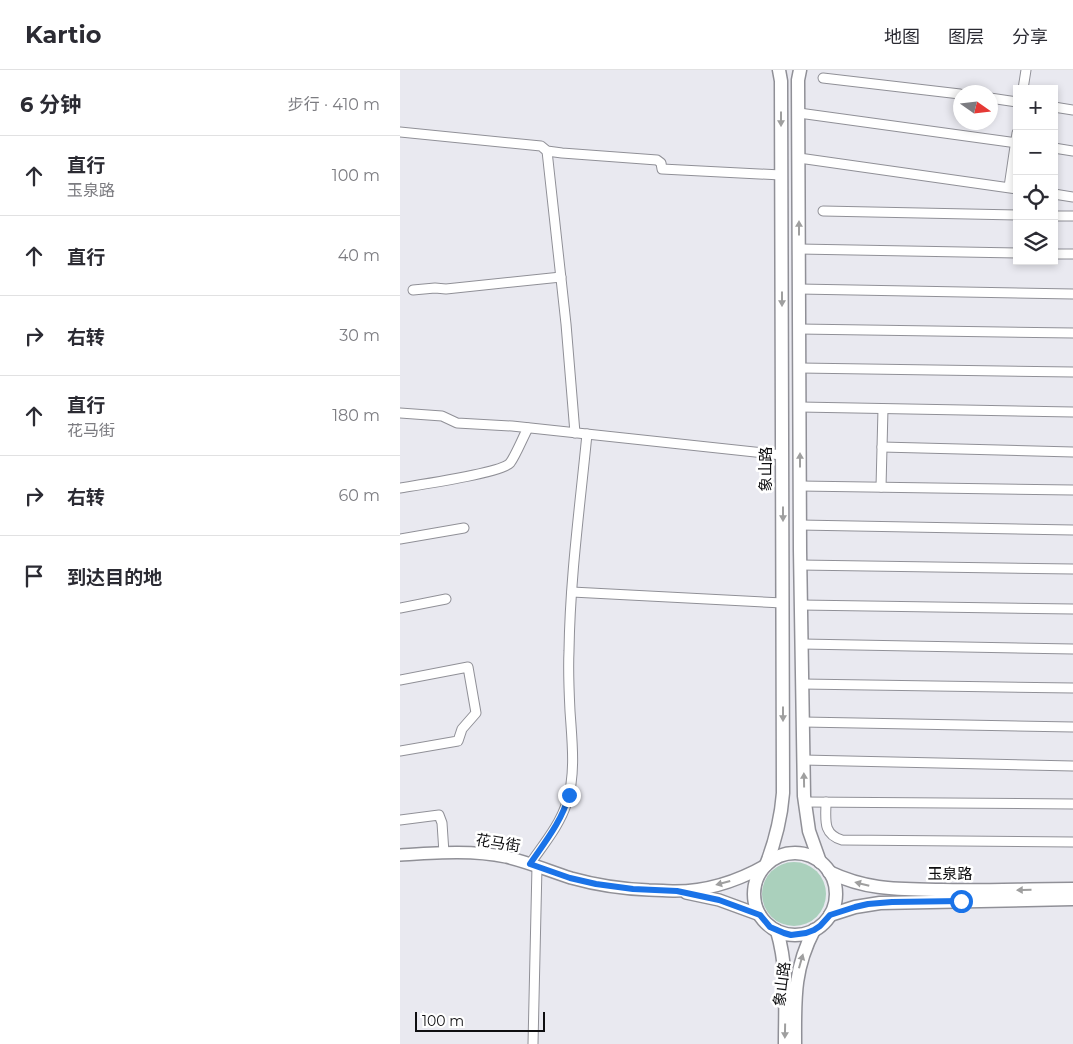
<!DOCTYPE html>
<html lang="zh">
<head>
<meta charset="utf-8">
<style>
  :root { --surface:#fff; --page:#f2f2f3; --text:#2b2b33; --muted:#7c7c81; --line:#e1e1e2 }
  body { margin:0; font-family:Montserrat,"Noto Sans SC",sans-serif; background:var(--page); color:var(--text) }
  .controls { position:absolute; right:15px; top:15px; display:grid; overflow:hidden; border-radius:0px; box-shadow:0 2px 8px #0003 }
  .controls button { width:45px; height:45px; display:grid; place-items:center; padding:0; border:0; border-bottom:1px solid var(--line); background:var(--surface); color:var(--text); font:25px sans-serif }
  .compass { position:absolute; left:553px; top:15px; width:45px; height:45px; border-radius:50%; background:var(--surface); box-shadow:0 2px 8px #0003; rotate:104deg }
  .scale { position:absolute; left:15px; bottom:12px; width:130px; box-sizing:border-box; padding-left:5px; border:2px solid #0e0e10; border-top:0; font-size:14px; line-height:18px; white-space:nowrap; color:#0e0e10; -webkit-text-stroke:4px #fff; paint-order:stroke }
  .stop { position:absolute; width:15px; height:15px; margin:-11px; border:4px solid #1a73e8; border-radius:50%; background:#fff }
  .stop.end { background:#1a73e8; border-color:#fff; box-shadow:0 1px 5px #0008 }
  .list { margin:0; padding:0; list-style:none }
  h2 { display:flex; justify-content:space-between; align-items:center; height:65px; margin:0; padding:0 20px; font-size:21px }
  h2 small { font-size:16px; font-weight:400; color:var(--muted) }
  .list li { display:grid; grid-template-columns:32px 1fr auto; gap:15px; align-items:center; box-sizing:border-box; height:80px; padding:0 20px; border-top:1px solid var(--line) }
  .list b { display:block; font-size:19px; white-space:nowrap }
  .list p { margin:0; font-size:16px; white-space:nowrap; color:var(--muted) }
  .list em { font-size:16px; font-style:normal; color:var(--muted) }
  .icon { flex:none; width:28px; height:28px; fill:none; stroke:currentColor; stroke-width:2; stroke-linecap:round; stroke-linejoin:round }
  .map { position:relative; flex:none; width:673px; height:974px; overflow:hidden }
  header { display:flex; align-items:center; gap:30px; box-sizing:border-box; height:70px; padding:0 25px; background:var(--surface); border-bottom:1px solid var(--line) }
  header strong { font-size:24px }
  nav { display:flex; gap:28px; margin-inline-start:auto; font-size:18px }
  main { display:flex }
  aside { flex:1; background:var(--surface) }
  .map>svg:first-child { display:block }
</style>
</head>
<body>
<header>
<strong>Kartio</strong>
<nav><a>地图</a><a>图层</a><a>分享</a></nav>
</header>
<main>
<aside>
<h2>6 分钟<small>步行 · 410 m</small></h2>
<ul class="list">
<li><svg class="icon" aria-label="ahead" viewBox="0 0 24 24"><path d="M12 20V5M6 11l6-6 6 6"/></svg><div><b>直行</b><p>玉泉路</p></div><em>100 m</em></li>
<li><svg class="icon" aria-label="ahead" viewBox="0 0 24 24"><path d="M12 20V5M6 11l6-6 6 6"/></svg><div><b>直行</b></div><em>40 m</em></li>
<li><svg class="icon" aria-label="right" viewBox="0 0 24 24"><path d="M7 20v-9h11M14 6l5 5-5 5"/></svg><div><b>右转</b></div><em>30 m</em></li>
<li><svg class="icon" aria-label="ahead" viewBox="0 0 24 24"><path d="M12 20V5M6 11l6-6 6 6"/></svg><div><b>直行</b><p>花马街</p></div><em>180 m</em></li>
<li><svg class="icon" aria-label="right" viewBox="0 0 24 24"><path d="M7 20v-9h11M14 6l5 5-5 5"/></svg><div><b>右转</b></div><em>60 m</em></li>
<li><svg class="icon" aria-label="arrive" viewBox="0 0 24 24"><path d="M6 21V4h12l-3 4 3 4H6"/></svg><div><b>到达目的地</b></div></li>
</ul>
</aside>
<div class="map">
<svg width="673" height="974" viewBox="0 0 673 974">
  <rect width="100%" height="100%" fill="#e9e9f0"/>
  <!-- green -->
  <circle fill="#aad0bc" cx="394" cy="824" r="32"/>
  <g fill="none" stroke-linecap="round" stroke-linejoin="round">
    <!-- minor casing -->
    <g stroke="#909097" stroke-width="11">
      <g id="minor">
        <polyline points="423,8 560,24"/>
        <polyline points="623,19 626,0"/>
        <polyline points="590,28 617,32"/>
        <polyline points="654,37 673,40"/>
        <polyline points="399,43 617,73"/>
        <polyline points="0,62 141,76 147,81 162,83 257,90 261,93 262,99 381,105"/>
        <polyline points="654,78 673,81"/>
        <polyline points="147,81 166,254 175,363"/>
        <polyline points="399,88 617,119"/>
        <polyline points="609,117 617,63"/>
        <polyline points="654,124 673,127"/>
        <polyline points="423,141 617,145"/>
        <polyline points="654,146 673,146"/>
        <polyline points="399,179 617,183"/>
        <polyline points="654,184 673,184"/>
        <polyline points="399,219 673,224"/>
        <polyline points="13,220 35,218 46,219 161,207"/>
        <polyline points="399,259 673,263"/>
        <polyline points="400,298 673,302"/>
        <polyline points="400,337 673,342"/>
        <polyline points="0,343 42,346 57,353 112,356 382,385"/>
        <polyline points="482,377 673,382"/>
        <polyline points="400,416 673,420"/>
        <polyline points="481,417 483,339"/>
        <path d="M0,418c18,-3 101,-15 110,-25 6,-8 13,-26 18,-35"/>
        <polyline points="400,455 673,460"/>
        <polyline points="0,469 64,458"/>
        <polyline points="400,495 673,499"/>
        <polyline points="172,522 383,533"/>
        <polyline points="401,535 673,539"/>
        <polyline points="0,538 46,529"/>
        <polyline points="402,574 673,579"/>
        <polyline points="0,610 68,597 76,643 62,659 58,671 0,681"/>
        <polyline points="402,614 673,618"/>
        <polyline points="403,652 673,657"/>
        <polyline points="403,690 673,696"/>
        <polyline points="404,732 673,734"/>
        <path d="M426,732c0,17 -4,32 16,38l231,2"/>
        <polyline points="0,750 39,745 42,753 44,783"/>
        <path d="M130,794c13,-19 30,-39 37,-62 9,-29 5,-61 3,-91 -1,-20 -2,-40 -1,-60 1,-73 11,-145 18,-217"/>
        <polyline points="133,974 137,796"/>
      </g>
    </g>
    <!-- tertiary casing -->
    <g stroke="#909097" stroke-width="14">
      <g id="tertiary">
        <path d="M0,785c35,-2 71,-5 106,2 22,5 43,14 65,21 25,7 51,11 78,12 9,0 18,1 26,1 32,0 63,-10 91,-26"/>
        <polyline points="286,823 319,830 360,845"/>
      </g>
    </g>
    <!-- secondary casing -->
    <g stroke="#909097" stroke-width="15">
      <g id="secondary">
        <polyline points="400,0 398,10 400,480 404,726 409,761 420,792"/>
        <circle cx="395" cy="824" r="41"/>
        <path d="M366,795c9,-23 15,-46 17,-72l-2,-712 -2,-11"/>
        <path d="M429,802c40,19 71,17 113,18 44,1 87,-1 131,-1"/>
        <polyline points="430,845 455,837 480,833 673,829"/>
        <path d="M377,861c11,37 8,74 8,113"/>
        <path d="M395,974c0,-43 -2,-74 19,-114"/>
      </g>
    </g>
    <!-- minor -->
    <use href="#minor" stroke="#fff" stroke-width="9"/>
    <!-- tertiary -->
    <use href="#tertiary" stroke="#fff" stroke-width="11"/>
    <!-- secondary -->
    <use href="#secondary" stroke="#fff" stroke-width="12"/>
  </g>
  <!-- one-way arrows -->
  <defs><path id="oneway-solid" d="M-6-.8H1V-3.2L6.5 0L1 3.2V.8H-6Z" transform="scale(1.25)"/></defs>
  <g fill="#9f9f9f">
    <use href="#oneway-solid" transform="translate(381 49) rotate(90)"/>
    <use href="#oneway-solid" transform="translate(399 158) rotate(-90)"/>
    <use href="#oneway-solid" transform="translate(382 229) rotate(90)"/>
    <use href="#oneway-solid" transform="translate(400 390) rotate(-90)"/>
    <use href="#oneway-solid" transform="translate(383 444) rotate(90)"/>
    <use href="#oneway-solid" transform="translate(383 644) rotate(90)"/>
    <use href="#oneway-solid" transform="translate(404 710) rotate(-91)"/>
    <use href="#oneway-solid" transform="translate(323 813) rotate(165)"/>
    <use href="#oneway-solid" transform="translate(462 814) rotate(-166)"/>
    <use href="#oneway-solid" transform="translate(624 820) rotate(179)"/>
    <use href="#oneway-solid" transform="translate(401 891) rotate(-74)"/>
    <use href="#oneway-solid" transform="translate(385 961) rotate(91)"/>
  </g>
  <g fill="none" stroke-linecap="round" stroke-linejoin="round">
    <!-- route -->
    <path stroke="#1a73e8" stroke-width="6" d="M169,725c-7,26 -24,47 -39,69l40,14 26,6 37,5 44,2 42,9 41,15 10,12 14,6 7,2 15,-2 8,-3 6,-4 10,-11 25,-8 13,-3 24,-2 69,-1"/>
  </g>
  <g text-anchor="middle" stroke-width="5" stroke-linejoin="round" paint-order="stroke">
    <!-- street labels -->
    <g font-size="15" fill="#0e0e10" stroke="#fff">
      <text transform="translate(366 399) rotate(-90)" y="5">象山路</text>
      <text transform="translate(98 773) rotate(9)" y="5">花马街</text>
      <text x="550" y="809">玉泉路</text>
      <text transform="translate(382 914) rotate(-83)" y="5">象山路</text>
    </g>
  </g>
</svg>
<div class="controls">
<button>+</button>
<button>−</button>
<button><svg class="icon" aria-label="locate" viewBox="0 0 24 24"><circle cx="12" cy="12" r="6"/><path d="M12 2v4M12 18v4M2 12h4M18 12h4"/></svg></button>
<button><svg class="icon" aria-label="layers" viewBox="0 0 24 24"><path d="M12 4l9 5-9 5-9-5zM3 14l9 5 9-5"/></svg></button>
</div>
<svg class="compass" viewBox="-18 -18 36 36"><path d="M0-13l5 13h-10z" fill="#e53935"/><path d="M0 13l5-13h-10z" fill="#7c7c81"/></svg>
<div class="scale">100 m</div>
<div class="stop" style="left:561px;top:831px"></div>
<div class="stop end" style="left:169px;top:725px"></div>
</div>
</main>
</body>
</html>
